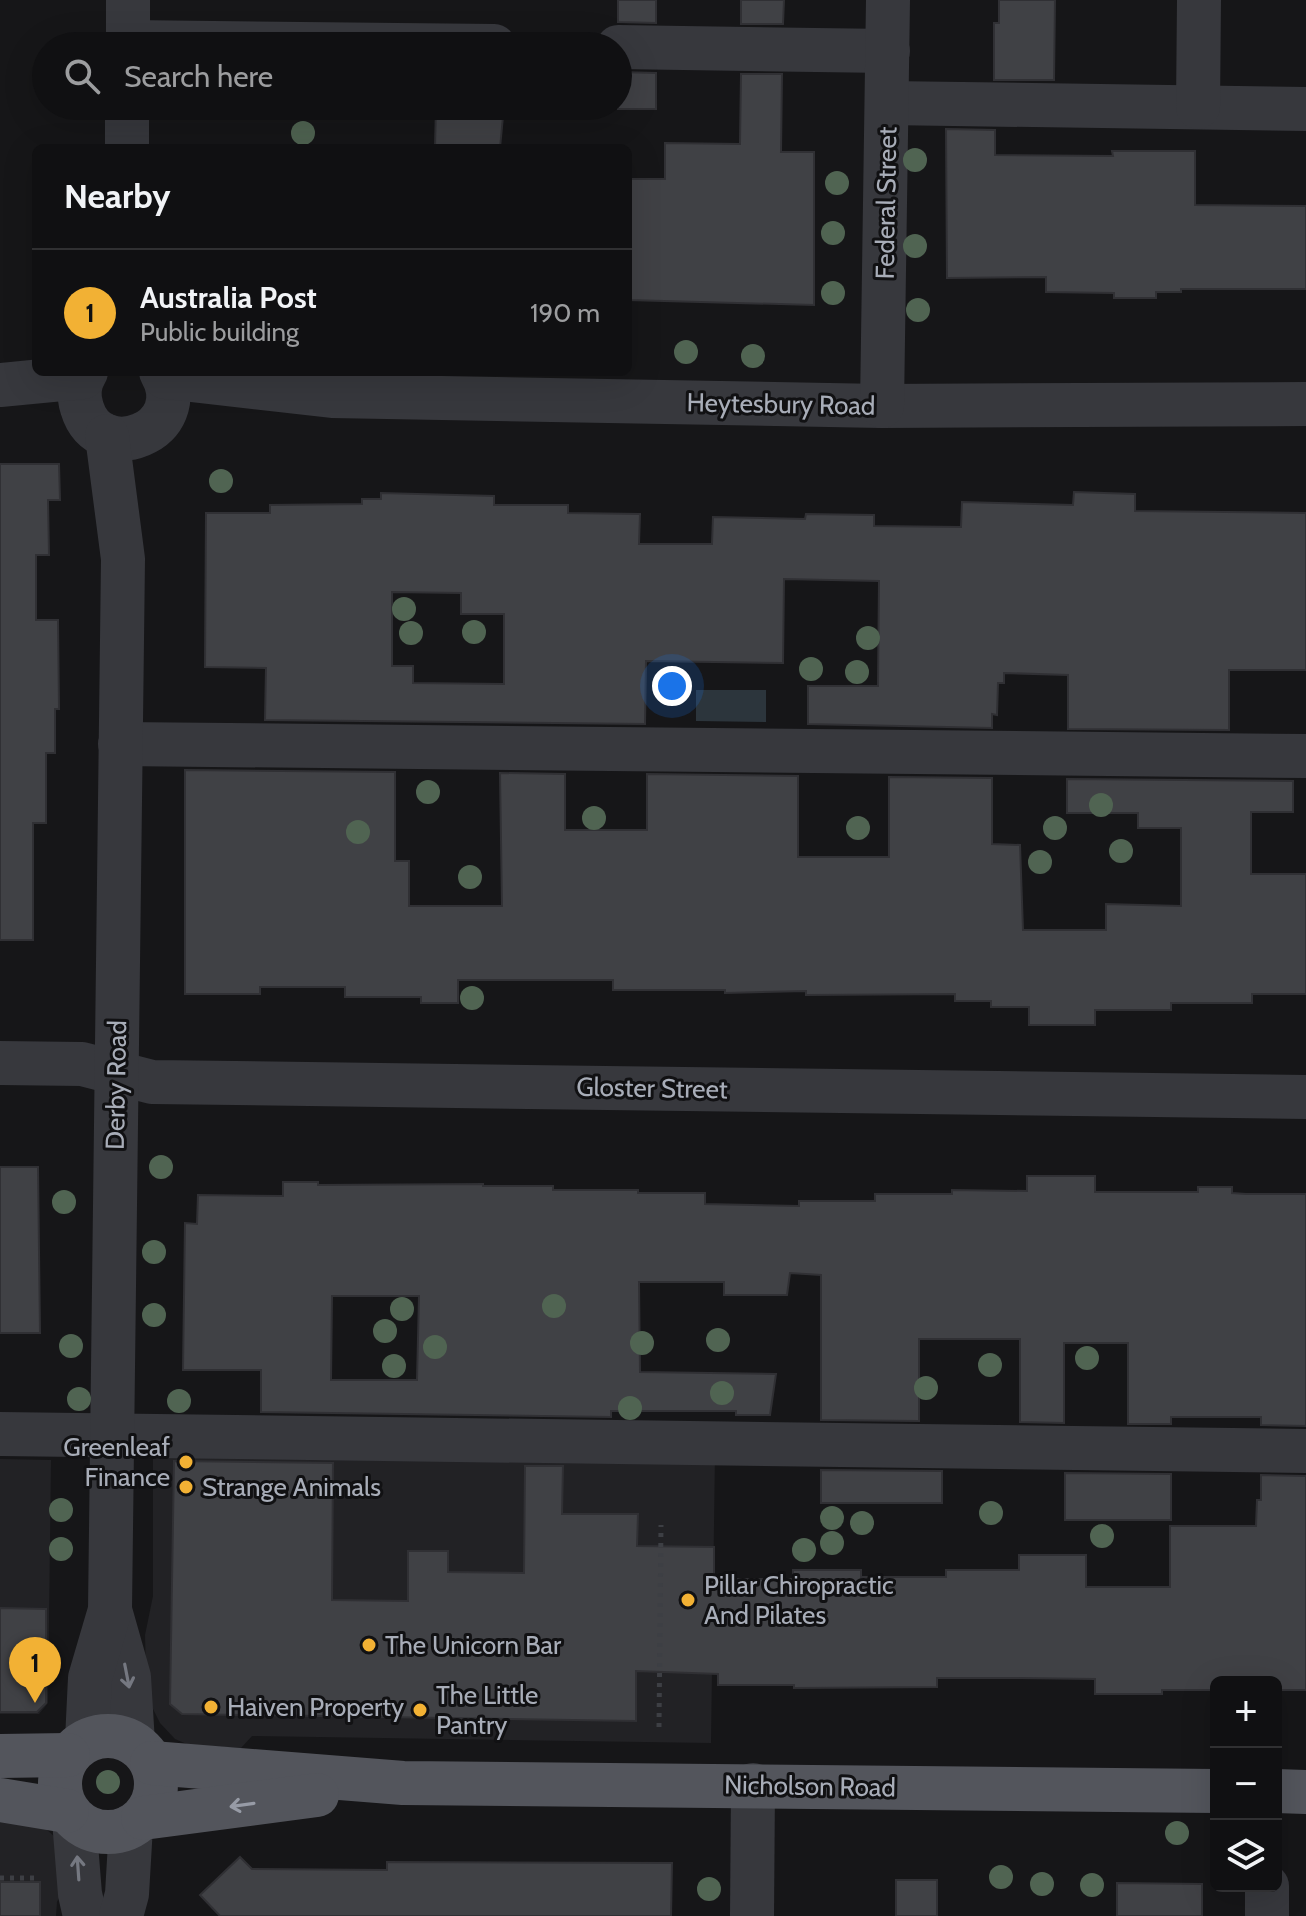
<!DOCTYPE html>
<html lang="en">
<head>
<meta charset="utf-8">
<style>
  :root { --surface:#101012; --page:#19191b; --text:#f1f3f6; --muted:#9c9d9f; --line:#303032; --accent:#f2b134 }
  body { margin:0; font-family:Cabin,sans-serif; background:var(--page); color:var(--text) }
  .controls { position:absolute; right:24px; bottom:24px; display:grid; overflow:hidden; border-radius:12px; box-shadow:0 8px 32px #0002 }
  .controls button { width:72px; height:72px; display:grid; place-items:center; padding:0; border:0; border-bottom:2px solid var(--line); background:var(--surface); color:var(--text); font:40px sans-serif }
  .you { position:absolute; left:672px; top:686px; width:28px; height:28px; margin:-20px; border:6px solid #fff; border-radius:50%; background:#1a73e8; box-shadow:0 0 0 12px #1a73e833 }
  .badge { display:grid; place-items:center; width:52px; height:52px; border-radius:50%; background:var(--accent); color:#111; font-size:26px; font-weight:700 }
  .pin { position:absolute; translate:-50% -66px; filter:drop-shadow(0 2px 4px #0008) }
  .pin::after { content:''; position:absolute; top:42px; width:28px; height:24px; background:inherit; clip-path:polygon(0 0,100% 0,50% 100%) }
  .list { margin:0; padding:0; list-style:none }
  h2 { display:flex; justify-content:space-between; align-items:center; height:104px; margin:0; padding:0 32px; font-size:34px }
  h2 small { font-size:26px; font-weight:400; color:var(--muted) }
  .list li { display:grid; grid-template-columns:52px 1fr auto; gap:24px; align-items:center; box-sizing:border-box; height:128px; padding:0 32px; border-top:2px solid var(--line) }
  .list b { display:block; font-size:30px; white-space:nowrap }
  .list p { margin:0; font-size:26px; white-space:nowrap; color:var(--muted) }
  .list em { font-size:26px; font-style:normal; color:var(--muted) }
  .icon { flex:none; width:44px; height:44px; fill:none; stroke:currentColor; stroke-width:2; stroke-linecap:round; stroke-linejoin:round }
  .map { position:relative; flex:none; width:1306px; height:1916px; overflow:hidden }
  .search { position:absolute; background:var(--surface); box-shadow:0 8px 32px #0002; left:32px; top:32px; width:600px; height:88px; display:flex; align-items:center; gap:20px; box-sizing:border-box; padding:0 28px; border-radius:44px; color:var(--muted); font-size:30px }
  .panel { position:absolute; background:var(--surface); box-shadow:0 8px 32px #0002; left:32px; top:144px; width:600px; height:232px; border-radius:12px }
  .map>svg:first-child { display:block }
</style>
</head>
<body>
<div class="map">
<svg width="1306" height="1916" viewBox="0 0 1306 1916">
  <rect width="100%" height="100%" fill="#161618"/>
  <!-- built -->
  <g fill="#222225">
    <polygon points="153,1446 715,1453 711,1743 252,1736 241,1748 189,1745 175,1739 160,1723 150,1703 146,1673 145,1635 153,1596"/>
    <polygon points="0,1459 51,1460 48,1703 39,1714 0,1714"/>
    <polygon points="0,1815 46,1829 57,1839 64,1887 57,1902 56,1916 0,1916"/>
  </g>
  <!-- water -->
  <polygon fill="#2c353c" points="696,690 766,690 766,722 696,721"/>
  <!-- building -->
  <g fill="#404145" stroke="#303034" stroke-width="2" fill-rule="evenodd">
    <polygon points="618,0 656,0 656,23 618,22"/>
    <polygon points="741,0 784,0 783,24 741,24"/>
    <polygon points="999,0 1055,0 1054,80 994,80 994,23 999,23"/>
    <polygon points="618,72 656,73 656,109 618,109"/>
    <polygon points="741,74 782,74 781,152 814,152 814,305 628,300 628,179 665,179 665,143 740,144"/>
    <polygon points="436,106 504,106 500,148 435,148"/>
    <polygon points="946,129 995,130 995,155 1113,156 1112,151 1195,151 1195,205 1306,206 1306,289 1181,289 1181,292 1156,292 1156,298 1114,298 1114,293 1046,292 1046,277 947,278"/>
    <polygon points="0,464 59,464 60,500 48,500 49,555 36,555 36,620 58,620 59,709 55,709 55,753 46,753 46,823 33,823 33,940 0,940"/>
    <path d="M1074,492l61,2v17l171,2v157h-77v60l-161,-1v-54l-64,-2v10h-6l-1,32 -5,-1v14l-184,-4v-38h70l1,-105 -95,-2 -1,84 -137,-2 -1,63 -380,-4 1,-52 -61,-1 1,-154h64v-8l92,-1v-5h19v-6l113,3v9h74v8l72,1 -1,30h73l1,-27 92,2 1,-5 68,1v11l87,1 1,-25 111,3zM392,592l69,1v21h43v70l-91,-1v-17h-21z"/>
    <polygon points="185,770 395,772 395,861 409,861 409,906 502,906 500,773 565,774 565,830 647,830 647,774 798,776 798,857 889,857 889,777 992,778 992,844 1020,845 1023,930 1106,930 1106,904 1181,906 1181,828 1138,828 1138,813 1067,813 1067,779 1293,781 1293,812 1251,812 1251,874 1306,874 1306,994 1252,994 1252,1003 1171,1003 1171,1010 1095,1010 1095,1025 1029,1025 1029,1007 991,1007 991,1001 955,1001 955,994 806,995 806,991 725,993 725,990 613,990 613,980 458,980 458,1003 421,1003 421,997 345,997 345,987 260,987 260,994 185,994"/>
    <polygon points="0,1167 38,1167 40,1333 0,1333"/>
    <path d="M1027,1176h68v16h103v-5h34v6l14,1h60v232l-45,-1v-8h-90v7h-43v-81h-64v80l-44,-1v-83h-101v82l-98,-1v-145l-31,-2 -3,22h-63v-13h-85l1,90 136,2 -6,41h-34v-4h-125v6l-350,-5v-42h-78l2,-147 12,1 1,-29 85,1v-14h35v3l165,-1v2h70v4h85v3h67v11l94,2v-5h76v-7h77v-4l75,1zM332,1296h87l-2,84h-86z"/>
    <polygon points="174,1461 333,1463 332,1600 408,1601 408,1551 448,1551 448,1572 524,1573 525,1466 563,1466 562,1514 638,1514 637,1546 714,1547 714,1579 793,1579 793,1570 861,1570 861,1577 946,1577 946,1570 1019,1570 1019,1555 1086,1555 1086,1587 1170,1587 1170,1526 1256,1526 1257,1500 1261,1500 1261,1475 1306,1476 1306,1690 1276,1690 1276,1682 1216,1682 1216,1690 1162,1690 1162,1694 1095,1694 1095,1679 1019,1678 937,1678 937,1687 794,1688 794,1685 718,1685 718,1674 636,1671 636,1721 182,1714 170,1704"/>
    <polygon points="821,1470 942,1471 942,1503 821,1503"/>
    <polygon points="1065,1473 1171,1474 1171,1520 1065,1520"/>
    <polygon points="0,1608 46,1609 46,1703 37,1712 0,1712"/>
    <polygon points="240,1857 252,1869 387,1870 387,1862 672,1863 671,1916 220,1916 200,1895"/>
    <rect x="896" y="1880" width="41" height="36"/>
    <rect x="0" y="1882" width="40" height="34"/>
    <polygon points="1117,1883 1202,1884 1202,1916 1117,1916"/>
  </g>
  <g fill="none" stroke-linecap="round" stroke-linejoin="round">
    <!-- path -->
    <g stroke="#3d3f44" stroke-width="5" stroke-dasharray="4 6" stroke-linecap="butt">
      <polyline points="659,1727 661,1525"/>
      <polyline points="0,1878 35,1878"/>
    </g>
    <!-- minor -->
    <g stroke="#37383d" stroke-width="44">
      <polyline points="128,42 494,46"/>
      <polyline points="128,46 128,0"/>
      <polyline points="618,47 888,51"/>
      <polyline points="887,103 1306,109"/>
      <polyline points="1198,107 1199,0"/>
      <polyline points="127,148 127,106"/>
      <path d="M86,372c-7,11 -8,24 -4,36 18,60 113,23 79,-36"/>
      <polyline points="165,377 332,396 882,406 1306,404"/>
      <polyline points="0,385 83,377"/>
      <polyline points="882,406 888,0"/>
      <polyline points="120,744 1306,756"/>
      <polyline points="0,1063 82,1064 152,1082 1306,1097"/>
      <polyline points="0,1434 1306,1451"/>
      <polyline points="110,1610 129,1677 133,1743"/>
      <polyline points="87,1740 90,1678 110,1610 123,559 107,436"/>
      <polyline points="74,1820 80,1894 85,1916"/>
      <polyline points="1267,1886 1267,1916"/>
      <polyline points="121,1916 127,1894 131,1826"/>
      <polyline points="752,1916 753,1785"/>
    </g>
    <!-- major -->
    <g stroke="#53555c" stroke-width="44">
      <circle cx="108" cy="1784" r="48"/>
      <polyline points="0,1756 68,1755"/>
      <polyline points="152,1763 403,1783 1216,1791"/>
      <polyline points="1276,1791 1306,1792"/>
      <polyline points="0,1800 67,1811"/>
      <polyline points="143,1818 317,1795"/>
    </g>
  </g>
  <!-- trees -->
  <g fill="#506452">
    <circle cx="303" cy="133" r="12"/>
    <circle cx="915" cy="160" r="12"/>
    <circle cx="837" cy="183" r="12"/>
    <circle cx="833" cy="233" r="12"/>
    <circle cx="915" cy="246" r="12"/>
    <circle cx="833" cy="293" r="12"/>
    <circle cx="918" cy="310" r="12"/>
    <circle cx="686" cy="352" r="12"/>
    <circle cx="753" cy="356" r="12"/>
    <circle cx="221" cy="481" r="12"/>
    <circle cx="404" cy="609" r="12"/>
    <circle cx="474" cy="632" r="12"/>
    <circle cx="411" cy="633" r="12"/>
    <circle cx="868" cy="638" r="12"/>
    <circle cx="811" cy="669" r="12"/>
    <circle cx="857" cy="672" r="12"/>
    <circle cx="428" cy="792" r="12"/>
    <circle cx="1101" cy="805" r="12"/>
    <circle cx="594" cy="818" r="12"/>
    <circle cx="858" cy="828" r="12"/>
    <circle cx="1055" cy="828" r="12"/>
    <circle cx="358" cy="832" r="12"/>
    <circle cx="1121" cy="851" r="12"/>
    <circle cx="1040" cy="862" r="12"/>
    <circle cx="470" cy="877" r="12"/>
    <circle cx="472" cy="998" r="12"/>
    <circle cx="161" cy="1167" r="12"/>
    <circle cx="64" cy="1202" r="12"/>
    <circle cx="154" cy="1252" r="12"/>
    <circle cx="554" cy="1306" r="12"/>
    <circle cx="402" cy="1309" r="12"/>
    <circle cx="154" cy="1315" r="12"/>
    <circle cx="385" cy="1331" r="12"/>
    <circle cx="718" cy="1340" r="12"/>
    <circle cx="642" cy="1343" r="12"/>
    <circle cx="71" cy="1346" r="12"/>
    <circle cx="435" cy="1347" r="12"/>
    <circle cx="1087" cy="1358" r="12"/>
    <circle cx="990" cy="1365" r="12"/>
    <circle cx="394" cy="1366" r="12"/>
    <circle cx="926" cy="1388" r="12"/>
    <circle cx="722" cy="1393" r="12"/>
    <circle cx="79" cy="1399" r="12"/>
    <circle cx="179" cy="1401" r="12"/>
    <circle cx="630" cy="1408" r="12"/>
    <circle cx="61" cy="1510" r="12"/>
    <circle cx="991" cy="1513" r="12"/>
    <circle cx="832" cy="1518" r="12"/>
    <circle cx="862" cy="1523" r="12"/>
    <circle cx="1102" cy="1536" r="12"/>
    <circle cx="832" cy="1543" r="12"/>
    <circle cx="61" cy="1549" r="12"/>
    <circle cx="804" cy="1550" r="12"/>
    <circle cx="108" cy="1782" r="12"/>
    <circle cx="1177" cy="1833" r="12"/>
    <circle cx="1001" cy="1877" r="12"/>
    <circle cx="1042" cy="1884" r="12"/>
    <circle cx="1092" cy="1885" r="12"/>
    <circle cx="709" cy="1889" r="12"/>
  </g>
  <!-- one-way arrows -->
  <defs><path id="oneway-shaft" d="M-6 0H5M1.5-3L5.5 0L1.5 3" fill="none" stroke-width="1.6" stroke-linecap="round" stroke-linejoin="round" transform="scale(2)"/></defs>
  <g stroke="#757881">
    <use href="#oneway-shaft" transform="translate(127 1676) rotate(79)"/>
    <use href="#oneway-shaft" transform="translate(78 1868) rotate(-94)"/>
  </g>
  <use stroke="#979ba6" href="#oneway-shaft" transform="translate(242 1805) rotate(172)"/>
  <!-- markers -->
  <g fill="#f2b134" stroke="#111113" stroke-width="3">
    <circle cx="186" cy="1462" r="8"/>
    <circle cx="186" cy="1487" r="8"/>
    <circle cx="688" cy="1600" r="8"/>
    <circle cx="369" cy="1645" r="8"/>
    <circle cx="211" cy="1707" r="8"/>
    <circle cx="420" cy="1710" r="8"/>
  </g>
  <g text-anchor="middle" stroke-width="6" stroke-linejoin="round" paint-order="stroke">
    <!-- street labels -->
    <g font-size="26" fill="#a8adb8" stroke="#111113">
      <text transform="translate(886 203) rotate(-89)" y="9">Federal Street</text>
      <text transform="translate(781 404) rotate(1)" y="9">Heytesbury Road</text>
      <text transform="translate(116 1085) rotate(-89)" y="9">Derby Road</text>
      <text transform="translate(652 1088) rotate(1)" y="9">Gloster Street</text>
      <text transform="translate(810 1786) rotate(1)" y="9">Nicholson Road</text>
    </g>
    <!-- poi labels -->
    <g font-size="26" fill="#a8adb8" stroke="#111113" text-anchor="start">
      <text x="170" y="1456" text-anchor="end">Greenleaf<tspan x="170" dy="30">Finance</tspan></text>
      <text x="202" y="1496">Strange Animals</text>
      <text x="704" y="1594">Pillar Chiropractic<tspan x="704" dy="30">And Pilates</tspan></text>
      <text x="385" y="1654">The Unicorn Bar</text>
      <text x="436" y="1704">The Little<tspan x="436" dy="30">Pantry</tspan></text>
      <text x="227" y="1716">Haiven Property</text>
    </g>
  </g>
</svg>
<div class="controls">
<button>+</button>
<button>−</button>
<button><svg class="icon" aria-label="layers" viewBox="0 0 24 24"><path d="M12 4l9 5-9 5-9-5zM3 14l9 5 9-5"/></svg></button>
</div>
<div class="you"></div>
<div class="pin badge" style="left:35px;top:1703px">1</div>
<div class="search"><svg class="icon" aria-label="search" viewBox="0 0 24 24"><circle cx="10" cy="10" r="6"/><path d="M15 15l6 6"/></svg>Search here</div>
<section class="panel">
<h2>Nearby<small></small></h2>
<ul class="list">
<li><span class="badge">1</span><div><b>Australia Post</b><p>Public building</p></div><em>190 m</em></li>
</ul>
</section>
</div>
</body>
</html>
